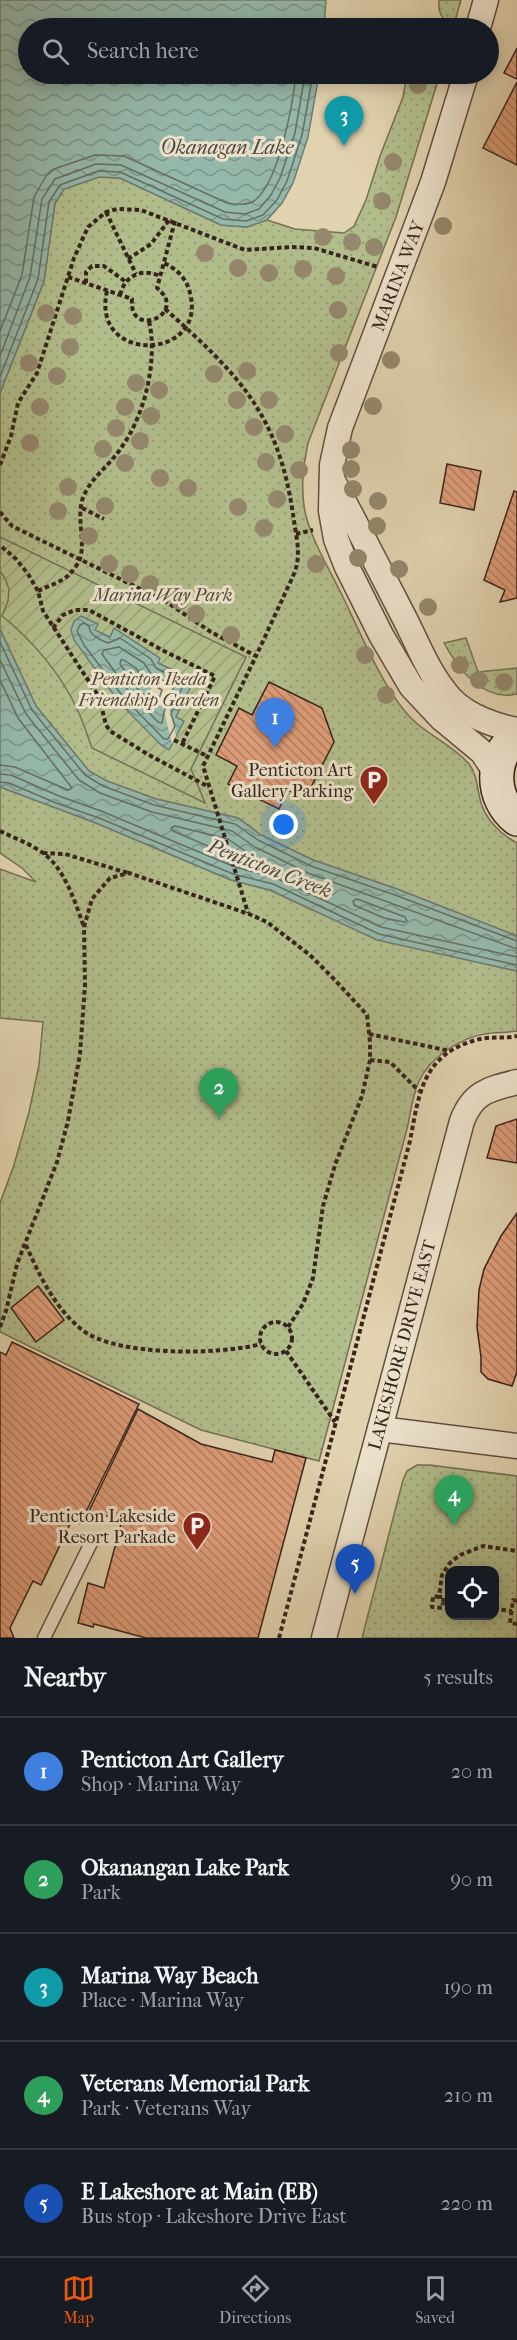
<!DOCTYPE html>
<html lang="en">
<head>
<meta charset="utf-8">
<style>
  :root { --surface:#171b24; --page:#20242c; --text:#f1f3f6; --muted:#9ea1a6; --line:#363941; --accent:#ea580c }
  body { margin:0; font-family:"IM FELL French Canon",serif; background:var(--page); color:var(--text) }
  .controls { position:absolute; right:18px; bottom:18px; display:grid; overflow:hidden; border-radius:12px; box-shadow:0 3px 15px #0003 }
  .controls button { width:54px; height:54px; display:grid; place-items:center; padding:0; border:0; border-bottom:2px solid var(--line); background:var(--surface); color:var(--text); font:30px sans-serif }
  .you { position:absolute; left:284px; top:825px; width:21px; height:21px; margin:-15px; border:4px solid #fff; border-radius:50%; background:#1a73e8; box-shadow:0 0 0 9px #1a73e833 }
  .badge { display:grid; place-items:center; width:39px; height:39px; border-radius:50%; background:var(--accent); color:#fff; font-size:20px; font-weight:700 }
  .pin { position:absolute; translate:-50% -50px; filter:drop-shadow(0 2px 3px #0008) }
  .pin::after { content:''; position:absolute; top:32px; width:21px; height:18px; background:inherit; clip-path:polygon(0 0,100% 0,50% 100%) }
  .list { margin:0; padding:0; list-style:none }
  h2 { display:flex; justify-content:space-between; align-items:center; height:78px; margin:0; padding:0 24px; font-size:26px }
  h2 small { font-size:20px; font-weight:400; color:var(--muted) }
  .list li { display:grid; grid-template-columns:39px 1fr auto; gap:18px; align-items:center; box-sizing:border-box; height:108px; padding:0 24px; border-top:2px solid var(--line) }
  .list b { display:block; font-size:22px; white-space:nowrap }
  .list p { margin:0; font-size:20px; white-space:nowrap; color:var(--muted) }
  .list em { font-size:20px; font-style:normal; color:var(--muted) }
  .icon { flex:none; width:33px; height:33px; fill:none; stroke:currentColor; stroke-width:2; stroke-linecap:round; stroke-linejoin:round }
  .map { position:relative; flex:none; width:517px; height:1638px; overflow:hidden }
  .search { position:absolute; background:var(--surface); box-shadow:0 3px 15px #0003; left:18px; right:18px; top:18px; height:66px; display:flex; align-items:center; gap:15px; box-sizing:border-box; padding:0 21px; border-radius:33px; color:var(--muted); font-size:22px }
  .sheet { height:618px; background:var(--surface) }
  nav { display:flex; justify-content:space-around; align-items:center; box-sizing:border-box; height:84px; border-top:2px solid var(--line); background:var(--surface); font-size:16px; color:var(--muted) }
  nav a { display:grid; justify-items:center; gap:3px }
  nav .on { color:var(--accent) }
  .map>svg:first-child { display:block }
</style>
</head>
<body>
<div class="map">
<svg width="517" height="1638" viewBox="0 0 517 1638">
  <defs>
    <pattern id="grass-dots" width="8" height="8" patternUnits="userSpaceOnUse" patternTransform="scale(1.5)"><rect width="8" height="8" fill="#b2bd8c"/><path d="M2 2h.1M6 6h.1" fill="none" stroke="#9aa278" stroke-width="1.8" stroke-linecap="round"/></pattern>
    <pattern id="garden-furrows" width="10" height="10" patternUnits="userSpaceOnUse" patternTransform="scale(1.5)"><rect width="10" height="10" fill="#b2bd8c"/><path d="M-1 1l2-2M0 10L10 0M9 11l2-2" fill="none" stroke="#9aa278"/></pattern>
    <pattern id="water-waves" width="16" height="10" patternUnits="userSpaceOnUse" patternTransform="scale(1.5)"><rect width="16" height="10" fill="#95b8aa"/><path d="M0 5q4-4 8 0t8 0" fill="none" stroke="#7a958a"/></pattern>
    <pattern id="building-back-hatch" width="6" height="6" patternUnits="userSpaceOnUse" patternTransform="scale(1.5)"><rect width="6" height="6" fill="#df9d79"/><path d="M-1 5l2 2M0 0l6 6M5-1l2 2" fill="none" stroke="#b68062"/></pattern>
  </defs>
  <rect width="100%" height="100%" fill="#e2d3b0"/>
  <filter id="stains"><feTurbulence type="fractalNoise" baseFrequency=".00333" numOctaves="4"/><feColorMatrix values="0 0 0 0 .2 0 0 0 0 .09 0 0 0 0 .02 0 0 0 .5 -.17"/></filter>
  <radialGradient id="worn" r=".72"><stop offset=".6" stop-color="#630" stop-opacity="0"/><stop offset="1" stop-color="#630" stop-opacity=".3"/></radialGradient>
  <!-- grass -->
  <g fill="url(#grass-dots)" stroke="#747054" stroke-width="1.5" fill-rule="evenodd">
    <path d="M439,0h22l-8,28c-8,-8 -16,-12 -14,-28z"/>
    <path d="M407,74h33l-44,143 -88,226c-5,24 -8,48 -2,73 7,26 22,51 34,75 18,36 44,101 72,128 17,17 41,26 57,45 8,10 8,23 11,35 4,19 20,35 37,44v93l-120,-47 -84,-29 -52,-25 -23,-17 -82,-19 -50,-18 -17,-10 -53,-65 -36,-77v-236l44,-112 11,-78 9,-14 35,-12 21,1 101,47 26,2 20,-7 28,9 49,4 10,-7 12,-26 14,-44 23,-59z"/>
    <path d="M466,638l12,34 39,-4v26c-34,8 -59,-25 -73,-51z"/>
    <path d="M0,787l96,36 135,57 39,10 40,19 115,41 92,21v60c-11,2 -21,1 -32,3 -15,2 -26,8 -38,16 -30,21 -33,40 -39,75l-89,336 -118,-31 -201,-98v-129l14,-38 15,-53 10,-47 4,-43 -43,-4v-149l36,13 -14,-14 -22,-15z"/>
    <path d="M417,1465h12l88,11v162h-155l41,-158 4,-9zM494,1570v46h-44v-46z"/>
  </g>
  <!-- garden -->
  <path fill="url(#garden-furrows)" stroke="#747054" stroke-width="1.5" d="M0,537l246,120 -55,112 14,34 -113,-55c-5,-13 -9,-27 -15,-39 -16,-35 -45,-69 -75,-93l6,-15 1,-12 -4,-11 -5,-7z"/>
  <!-- water -->
  <g fill="url(#water-waves)" stroke="#6f7c71" stroke-width="1.5">
    <polygon points="0,0 326,0 324,28 28,28 28,74 319,74 308,137 293,183 282,203 267,220 247,227 221,225 120,178 99,177 64,189 55,203 44,281 0,393"/>
    <polygon points="81,616 98,624 95,630 110,637 114,628 160,658 158,663 192,679 193,682 176,717 184,721 169,750 161,745 119,702 74,640 71,630 74,621"/>
    <polygon points="0,629 36,706 89,771 107,781 156,799 238,818 261,835 313,860 397,889 517,936 517,971 377,940 270,890 231,880 96,823 0,787"/>
  </g>
  <!-- pier -->
  <polygon fill="#e2d3b0" points="158,675 176,684 168,702 176,736 172,744 163,707 153,702 155,697 149,694"/>
  <g fill="none" stroke-linecap="round" stroke-linejoin="round">
    <!-- shore -->
    <g stroke="#666e62" stroke-width="1.5">
      <path d="M0,331l22,-56 12,-78 12,-21 8,-7 41,-14 29,1 103,47c9,1 19,3 27,-2 25,-18 39,-98 42,-127"/>
      <polyline points="0,356 30,277 42,199 55,179 96,164 121,165 225,212 245,214 259,209 271,195 280,178 295,133 305,74"/>
      <polyline points="0,377 38,279 49,202 60,185 98,171 120,172 223,219 246,221 263,215 277,200 287,181 302,135 313,74"/>
      <path d="M84,623l5,3c1,10 10,13 19,17l12,-5 31,21 5,9 28,15 -13,31 4,12 -7,13h-4l-40,-41 -40,-53 -7,-14 3,-6z"/>
      <polyline points="0,642 32,710 85,775 103,786 154,805 235,824 258,840 311,866 395,895 517,941"/>
      <polygon points="119,647 144,663 151,674 174,686 164,712 162,723 158,722 130,693 102,654 104,650"/>
      <polyline points="0,660 26,714 79,780 100,793 152,812 232,831 255,847 308,873 517,949"/>
      <polygon points="121,660 124,660 136,668 144,680 162,690 157,704 153,704 137,688 120,664"/>
      <polyline points="0,680 18,718 72,788 68,790 15,767 0,765"/>
      <polyline points="0,774 11,775 59,796 101,811 235,867 276,878 381,927 517,957"/>
      <polyline points="0,782 9,783 56,803 99,818 233,874 273,884 379,934 517,965"/>
      <polygon points="175,826 228,839 254,857 254,860 251,862 238,859 173,831 171,828"/>
      <polygon points="357,899 405,917 407,921 404,922 384,918 354,905 353,901"/>
    </g>
  </g>
  <!-- building -->
  <g fill="url(#building-back-hatch)" stroke="#36231b" stroke-width="1.5">
    <polygon points="517,48 517,79 504,73"/>
    <polygon points="517,82 517,165 483,148"/>
    <polygon points="447,464 481,471 474,510 440,503"/>
    <polygon points="514,491 517,492 517,598 500,602 505,590 484,580"/>
    <polygon points="269,682 322,708 334,742 305,799 288,790 279,809 228,784 237,766 216,755 239,708 252,715"/>
    <polygon points="517,1119 517,1163 487,1158 496,1126"/>
    <polygon points="517,1213 517,1372 512,1386 488,1379 481,1372 481,1357 477,1327 479,1290 484,1269 501,1236"/>
    <polygon points="38,1286 64,1320 36,1342 11,1308"/>
    <polygon points="12,1342 139,1404 80,1524 72,1520 41,1585 33,1581 10,1628 14,1638 0,1638 0,1352 6,1355"/>
    <polygon points="138,1409 201,1444 272,1462 275,1450 306,1458 258,1638 146,1638 94,1624 93,1627 78,1623 88,1583 104,1588 122,1520 89,1511"/>
  </g>
  <g fill="none" stroke-linecap="round" stroke-linejoin="round">
    <!-- lane casing -->
    <g stroke="#614f40" stroke-width="15">
      <polyline id="lane" points="44,1638 92,1541"/>
    </g>
    <!-- street casing -->
    <g stroke="#614f40" stroke-width="27">
      <g id="street">
        <polyline points="478,28 486,0"/>
        <polyline points="466,74 433,182 340,428 332,465 331,511 336,539 347,567 381,635 411,686 441,718 482,752 496,773"/>
        <path d="M332,479c25,47 50,95 74,142 14,28 24,55 46,79 16,16 43,26 65,30"/>
        <polyline points="380,1429 517,1446"/>
        <path d="M324,1638l138,-517c11,-29 27,-32 55,-39"/>
      </g>
    </g>
    <!-- secondary casing -->
    <g stroke="#36231b" stroke-width="36">
      <path id="secondary" d="M517,736c-27,21 -27,62 0,83"/>
    </g>
    <!-- path -->
    <g stroke="#36231b" stroke-width="4" stroke-dasharray="4.5 3" stroke-linecap="butt">
      <polyline points="106,212 136,274"/>
      <polyline points="128,259 151,244 170,219"/>
      <path d="M68,277l64,22c-4,41 58,15 25,-11l18,-67"/>
      <polyline points="86,283 86,272 92,266 104,266 126,282"/>
      <path d="M107,291c-17,74 101,70 83,2 -3,-14 -13,-24 -26,-30"/>
      <path d="M120,295c5,-20 22,-27 40,-19"/>
      <path d="M165,309c73,65 113,104 128,205 2,17 8,37 3,54 -3,10 -9,20 -13,30 -9,19 -18,39 -27,58"/>
      <polyline points="0,465 11,436 18,403 37,373 74,258 88,227 106,212 117,209 141,210 245,250 291,247 314,248 378,267"/>
      <polyline points="82,508 104,519"/>
      <polyline points="0,512 12,526 165,601 211,632 256,656 203,766 248,913"/>
      <polyline points="296,534 313,530"/>
      <polyline points="2,547 16,559 28,574 38,591 43,611 99,697 106,725 110,731 149,755 209,787"/>
      <path d="M38,591c10,-5 24,-9 32,-17 3,-4 9,-11 10,-15 6,-20 -5,-44 4,-64 9,-19 26,-30 37,-47 24,-33 37,-88 28,-127"/>
      <polyline points="53,628 63,615 75,610 89,610 164,651 215,676 182,744"/>
      <polyline points="174,740 207,756"/>
      <path d="M0,831c14,7 31,13 43,22 22,16 32,49 41,74"/>
      <polyline points="43,853 65,854 128,873"/>
      <polyline points="369,1034 450,1051"/>
      <polyline points="370,1060 390,1062 419,1091"/>
      <path d="M26,1245c13,30 29,63 55,84 33,28 139,26 180,15"/>
      <circle cx="276" cy="1338" r="16"/>
      <polyline points="0,1327 6,1311 17,1264 57,1162 68,1121 80,1054 85,985 84,927 92,899 110,878 129,873 249,914 267,922 310,955 335,980 367,1015 370,1042 370,1060 362,1096 335,1165 323,1206 313,1278 303,1304 288,1327"/>
      <polyline points="286,1351 335,1422"/>
      <polyline points="439,1597 433,1596 432,1607 442,1608 443,1603"/>
      <polyline points="517,1601 513,1600 510,1623 517,1624"/>
      <polyline points="450,1604 443,1603 444,1597 439,1597 442,1575 450,1563 460,1555 483,1546 517,1551"/>
      <polyline points="494,1609 512,1611"/>
      <path d="M279,1638l131,-497c9,-47 12,-86 66,-101 13,-4 27,-1 41,-4"/>
    </g>
    <!-- lane -->
    <use href="#lane" stroke="#ece2cc" stroke-width="12"/>
    <!-- street -->
    <use href="#street" stroke="#ece2cc" stroke-width="24"/>
    <!-- secondary -->
    <use href="#secondary" stroke="#ece2cc" stroke-width="33"/>
  </g>
  <!-- trees -->
  <g fill="#94886d">
    <circle cx="418" cy="85" r="9"/>
    <circle cx="393" cy="162" r="9"/>
    <circle cx="382" cy="201" r="9"/>
    <circle cx="443" cy="226" r="9"/>
    <circle cx="323" cy="237" r="9"/>
    <circle cx="352" cy="242" r="9"/>
    <circle cx="374" cy="247" r="9"/>
    <circle cx="205" cy="253" r="9"/>
    <circle cx="238" cy="268" r="9"/>
    <circle cx="303" cy="269" r="9"/>
    <circle cx="269" cy="273" r="9"/>
    <circle cx="336" cy="276" r="9"/>
    <circle cx="338" cy="310" r="9"/>
    <circle cx="46" cy="313" r="9"/>
    <circle cx="73" cy="316" r="9"/>
    <circle cx="70" cy="347" r="9"/>
    <circle cx="339" cy="353" r="9"/>
    <circle cx="391" cy="360" r="9"/>
    <circle cx="29" cy="363" r="9"/>
    <circle cx="247" cy="371" r="9"/>
    <circle cx="214" cy="374" r="9"/>
    <circle cx="57" cy="376" r="9"/>
    <circle cx="136" cy="383" r="9"/>
    <circle cx="159" cy="390" r="9"/>
    <circle cx="237" cy="400" r="9"/>
    <circle cx="269" cy="400" r="9"/>
    <circle cx="373" cy="406" r="9"/>
    <circle cx="40" cy="407" r="9"/>
    <circle cx="125" cy="407" r="9"/>
    <circle cx="151" cy="416" r="9"/>
    <circle cx="254" cy="427" r="9"/>
    <circle cx="116" cy="428" r="9"/>
    <circle cx="285" cy="434" r="9"/>
    <circle cx="140" cy="441" r="9"/>
    <circle cx="30" cy="443" r="9"/>
    <circle cx="103" cy="449" r="9"/>
    <circle cx="351" cy="450" r="9"/>
    <circle cx="266" cy="462" r="9"/>
    <circle cx="125" cy="463" r="9"/>
    <circle cx="351" cy="469" r="9"/>
    <circle cx="299" cy="470" r="9"/>
    <circle cx="160" cy="478" r="9"/>
    <circle cx="68" cy="487" r="9"/>
    <circle cx="188" cy="488" r="9"/>
    <circle cx="353" cy="489" r="9"/>
    <circle cx="277" cy="499" r="9"/>
    <circle cx="378" cy="501" r="9"/>
    <circle cx="105" cy="506" r="9"/>
    <circle cx="238" cy="507" r="9"/>
    <circle cx="58" cy="511" r="9"/>
    <circle cx="377" cy="526" r="9"/>
    <circle cx="264" cy="528" r="9"/>
    <circle cx="89" cy="536" r="9"/>
    <circle cx="358" cy="558" r="9"/>
    <circle cx="109" cy="564" r="9"/>
    <circle cx="316" cy="564" r="9"/>
    <circle cx="399" cy="569" r="9"/>
    <circle cx="130" cy="574" r="9"/>
    <circle cx="150" cy="584" r="9"/>
    <circle cx="180" cy="601" r="9"/>
    <circle cx="428" cy="607" r="9"/>
    <circle cx="196" cy="614" r="9"/>
    <circle cx="231" cy="635" r="9"/>
    <circle cx="365" cy="655" r="9"/>
    <circle cx="460" cy="665" r="9"/>
    <circle cx="479" cy="680" r="9"/>
    <circle cx="504" cy="682" r="9"/>
    <circle cx="386" cy="695" r="9"/>
  </g>
  <!-- icons -->
  <defs>
    <g id="parking-pin" transform="scale(1.5)"><path d="M0 17L-7.5 6A9.5 9.5 0 1 1 7.5 6Z" fill="#8f2418" stroke="#ece2cc"/><path d="M-3.5-5.5H1a3.5 3.5 0 0 1 0 7H-1V5.5H-3.5ZM-1-3.4V-.6H.8a1.4 1.4 0 0 0 0-2.8Z" fill="#fff"/></g>
  </defs>
  <g fill-rule="evenodd">
    <use href="#parking-pin" x="374" y="780"/>
    <use href="#parking-pin" x="197" y="1526"/>
  </g>
  <g text-anchor="middle" stroke-width="6" stroke-linejoin="round" paint-order="stroke">
    <!-- street labels -->
    <g font-size="18" fill="#36231b" stroke="#ece2cc">
      <text transform="translate(398 276) rotate(-69)" y="6">MARINA WAY</text>
      <text transform="translate(402 1345) rotate(-75)" y="6">LAKESHORE DRIVE EAST</text>
    </g>
    <!-- park labels -->
    <g font-size="18" font-style="italic" fill="#554a37" stroke="#ece2cc">
      <text x="163" y="601">Marina Way Park</text>
      <text x="149" y="685">Penticton Ikeda<tspan x="149" dy="21">Friendship Garden</tspan></text>
    </g>
    <!-- poi labels -->
    <g font-size="18" fill="#36231b" stroke="#ece2cc" text-anchor="end">
      <text x="353" y="776">Penticton Art<tspan x="353" dy="21">Gallery Parking</tspan></text>
      <text x="176" y="1522">Penticton Lakeside<tspan x="176" dy="21">Resort Parkade</tspan></text>
    </g>
    <!-- water labels -->
    <g font-size="20" font-style="italic" fill="#4e483f" stroke="#ece2cc">
      <text x="227" y="154">Okanagan Lake</text>
      <text transform="translate(270 868) rotate(21)" y="7">Penticton Creek</text>
    </g>
  </g>
  <rect width="100%" height="100%" filter="url(#stains)"/>
  <rect width="100%" height="100%" fill="url(#worn)"/>
</svg>
<div class="controls">
<button><svg class="icon" aria-label="locate" viewBox="0 0 24 24"><circle cx="12" cy="12" r="6"/><path d="M12 2v4M12 18v4M2 12h4M18 12h4"/></svg></button>
</div>
<div class="you"></div>
<div class="pin badge" style="left:275px;top:748px;background:#3f7fe0">1</div>
<div class="pin badge" style="left:219px;top:1118px;background:#2e9e5b">2</div>
<div class="pin badge" style="left:344px;top:146px;background:#0f9aa8">3</div>
<div class="pin badge" style="left:454px;top:1525px;background:#2e9e5b">4</div>
<div class="pin badge" style="left:355px;top:1594px;background:#1a4fb4">5</div>
<div class="search"><svg class="icon" aria-label="search" viewBox="0 0 24 24"><circle cx="10" cy="10" r="6"/><path d="M15 15l6 6"/></svg>Search here</div>
</div>
<section class="sheet">
<h2>Nearby<small>5 results</small></h2>
<ul class="list">
<li><span class="badge" style="background:#3f7fe0">1</span><div><b>Penticton Art Gallery</b><p>Shop · Marina Way</p></div><em>20 m</em></li>
<li><span class="badge" style="background:#2e9e5b">2</span><div><b>Okanangan Lake Park</b><p>Park</p></div><em>90 m</em></li>
<li><span class="badge" style="background:#0f9aa8">3</span><div><b>Marina Way Beach</b><p>Place · Marina Way</p></div><em>190 m</em></li>
<li><span class="badge" style="background:#2e9e5b">4</span><div><b>Veterans Memorial Park</b><p>Park · Veterans Way</p></div><em>210 m</em></li>
<li><span class="badge" style="background:#1a4fb4">5</span><div><b>E Lakeshore at Main (EB)</b><p>Bus stop · Lakeshore Drive East</p></div><em>220 m</em></li>
</ul>
</section>
<nav>
<a class="on"><svg class="icon" aria-label="map" viewBox="0 0 24 24"><path d="M3 6l6-2 6 2 6-2v14l-6 2-6-2-6 2zM9 4v14M15 6v14"/></svg>Map</a>
<a><svg class="icon" aria-label="directions" viewBox="0 0 24 24"><path d="M12 3l9 9-9 9-9-9zM9 14v-3h6M13 9l2 2-2 2"/></svg>Directions</a>
<a><svg class="icon" aria-label="saved" viewBox="0 0 24 24"><path d="M7 4h10v16l-5-4-5 4z"/></svg>Saved</a>
</nav>
</body>
</html>
